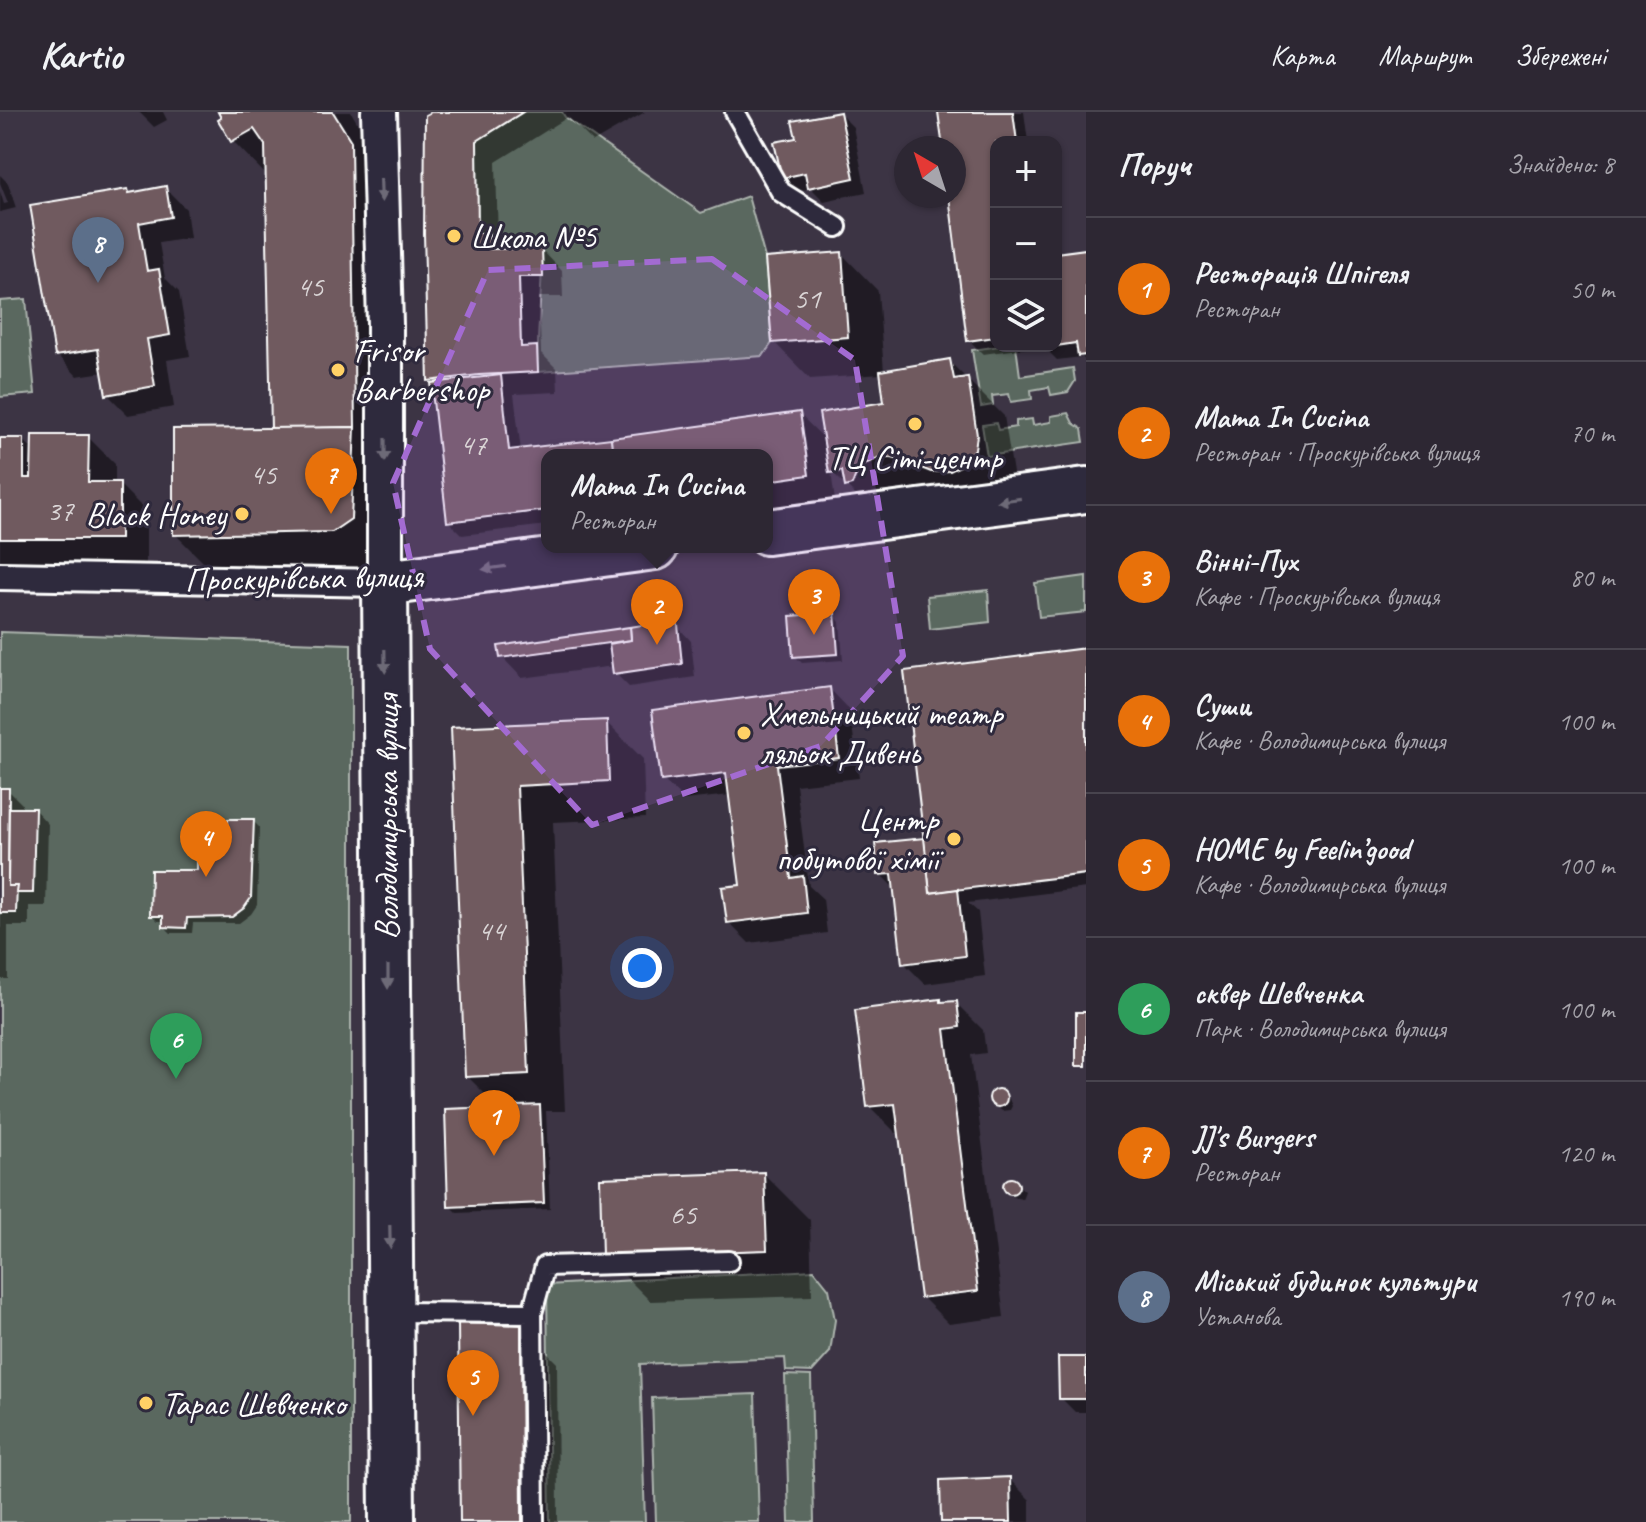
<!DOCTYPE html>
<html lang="uk">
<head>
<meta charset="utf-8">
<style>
  :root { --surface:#2d2733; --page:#352f3b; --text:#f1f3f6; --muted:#a7a5ac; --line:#48444e; --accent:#ffd166 }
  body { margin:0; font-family:Caveat,sans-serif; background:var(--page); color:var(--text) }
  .controls { position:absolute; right:24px; top:24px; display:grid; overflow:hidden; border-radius:16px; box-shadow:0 2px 6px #0004 }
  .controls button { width:72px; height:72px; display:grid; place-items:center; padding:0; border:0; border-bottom:2px solid var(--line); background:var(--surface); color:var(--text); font:40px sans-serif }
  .compass { position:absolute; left:894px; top:24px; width:72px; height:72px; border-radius:50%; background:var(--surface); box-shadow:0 2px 6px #0004; rotate:321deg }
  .you { position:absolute; left:642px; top:856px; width:28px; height:28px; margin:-20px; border:6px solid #fff; border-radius:50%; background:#1a73e8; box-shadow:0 0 0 12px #1a73e833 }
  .badge { display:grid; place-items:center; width:52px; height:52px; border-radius:50%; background:var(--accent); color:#fff; font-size:26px; font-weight:700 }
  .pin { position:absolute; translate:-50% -66px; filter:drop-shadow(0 2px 4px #0008) }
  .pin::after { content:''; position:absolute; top:42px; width:28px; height:24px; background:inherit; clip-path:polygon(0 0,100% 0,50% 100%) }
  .popup { position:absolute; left:541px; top:337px; width:232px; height:104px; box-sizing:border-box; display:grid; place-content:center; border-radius:16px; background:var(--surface); filter:drop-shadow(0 2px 6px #0005); font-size:26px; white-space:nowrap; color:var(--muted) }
  .popup b { font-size:30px; color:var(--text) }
  .popup::after { content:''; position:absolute; left:50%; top:100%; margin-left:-16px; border:16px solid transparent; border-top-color:var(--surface) }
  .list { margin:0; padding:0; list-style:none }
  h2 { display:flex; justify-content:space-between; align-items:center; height:104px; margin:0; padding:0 32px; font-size:34px }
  h2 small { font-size:26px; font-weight:400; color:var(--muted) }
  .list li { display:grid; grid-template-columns:52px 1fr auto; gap:24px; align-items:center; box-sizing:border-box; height:144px; padding:0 32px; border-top:2px solid var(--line) }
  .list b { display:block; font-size:30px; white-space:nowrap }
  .list p { margin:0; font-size:26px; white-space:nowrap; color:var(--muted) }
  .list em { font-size:26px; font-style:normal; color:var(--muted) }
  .icon { flex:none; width:44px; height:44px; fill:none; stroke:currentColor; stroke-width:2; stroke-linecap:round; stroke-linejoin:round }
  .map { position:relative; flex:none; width:1086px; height:1410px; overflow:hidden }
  header { display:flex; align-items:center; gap:48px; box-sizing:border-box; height:112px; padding:0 40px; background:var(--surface); border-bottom:2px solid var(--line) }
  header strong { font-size:38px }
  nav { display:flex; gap:44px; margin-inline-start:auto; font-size:28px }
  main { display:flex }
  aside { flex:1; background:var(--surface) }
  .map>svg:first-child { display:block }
</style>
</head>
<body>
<header>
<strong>Kartio</strong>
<nav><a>Карта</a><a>Маршрут</a><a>Збережені</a></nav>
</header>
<main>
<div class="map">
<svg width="1086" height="1410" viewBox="0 0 1086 1410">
  <rect width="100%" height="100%" fill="#3c3444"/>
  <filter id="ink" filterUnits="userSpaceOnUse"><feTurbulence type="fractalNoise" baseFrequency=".0125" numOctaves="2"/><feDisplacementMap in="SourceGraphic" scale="16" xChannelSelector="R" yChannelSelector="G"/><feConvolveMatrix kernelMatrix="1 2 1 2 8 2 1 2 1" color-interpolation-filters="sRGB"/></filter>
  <g filter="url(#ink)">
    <!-- green -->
    <g fill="#5a685e" stroke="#acb4ae" stroke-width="2">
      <path d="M523,0h39l3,5 136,96 47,-17 17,62 7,85 -9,13 -225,16c-2,-41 5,-82 4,-123h-52l-1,-16h-11l-1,-92z"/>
      <polygon points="26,187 35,282 0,285 0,189"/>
      <polygon points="1000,234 1016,234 1020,264 1073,256 1075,269 1068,280 1051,283 1049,275 1031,278 1032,287 1011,290 1009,282 992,284 993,293 981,295 972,238"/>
      <polygon points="1068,301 1073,311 1082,317 1084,330 987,344 982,313 996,311 998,318 1016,315 1016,309 1032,307 1033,313 1051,310 1051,304"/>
      <polygon points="1086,464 1086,500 1039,505 1035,471"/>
      <polygon points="988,478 990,510 930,517 927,484"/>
      <polygon points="0,520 351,532 351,1410 0,1410"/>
      <polygon points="814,1158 829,1177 835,1208 830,1240 812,1260 786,1259 785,1246 640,1252 645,1410 550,1410 547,1173"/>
      <polygon points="785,1263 811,1264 814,1410 789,1410"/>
      <polygon points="755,1282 759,1410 656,1410 652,1286"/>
    </g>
    <!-- shadow -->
    <g fill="#0007">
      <polygon points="139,0 163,0 167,8 154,15"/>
      <polygon points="220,0 351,0 396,77 370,456 212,459 175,422 273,318 267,64 233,29 221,9 224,7"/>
      <polygon points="435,0 645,0 593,30 568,5 496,50 498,132 505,139 542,138 562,159 563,185 539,185 541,241 557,257 558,280 514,282 521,339 799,302 826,328 887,291 882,262 810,267 774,230 842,142 878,179 884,260 950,250 1004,304 1013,361 1008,380 868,396 831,359 835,389 767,399 767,343 547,343 547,413 462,423 448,409 433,271 430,268"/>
      <polygon points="940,0 1024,0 1028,30 996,30 996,234 1041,234 983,242 969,228 951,84 954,84 954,36 945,36"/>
      <polygon points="839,1 853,15 866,80 824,89 811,76 797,79 784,65 798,27"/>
      <polygon points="0,63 8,71 16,96 0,100 0,79 4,92 8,91 0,71"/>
      <polygon points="165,76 186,97 190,126 159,131 165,166 179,180 190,244 167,248 174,295 128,303 107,282 104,260 77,264 57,243 128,79 131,82"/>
      <polygon points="1086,139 1086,249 1082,245 1057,248 1043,234 1056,234 1056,143"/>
      <polygon points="88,325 115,352 115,372 119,372 146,399 146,453 0,452 0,328 23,328 34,338"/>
      <polygon points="834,503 840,510 843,548 802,551 795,544"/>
      <polygon points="677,514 691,529 695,565 629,575 615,561 614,554 522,566 502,545"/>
      <polygon points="1086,538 1086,776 968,791 978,800 985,864 925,872 904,851 896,778 880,762 926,727"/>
      <polygon points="830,577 850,598 859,666 796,673 809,774 823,787 827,821 749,831 728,810 742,775 731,683 684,688 663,668"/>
      <polygon points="606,610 643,647 645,706 553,710 565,999 546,999 550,1097 457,1101 450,1094 499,996 467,964 453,617"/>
      <polygon points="0,678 8,678 22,692 22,698 35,698 48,712 46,794 29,794 29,814 8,814 8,867 0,867"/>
      <polygon points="253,709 259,715 257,793 251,802 239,811 193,811 192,821 171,821 165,815 165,809 158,809 152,803"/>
      <polygon points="940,889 944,892 956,891 983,918 986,941 971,943 1004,1205 949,1212 922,1185 901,1021 896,1021 869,994"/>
      <polygon points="997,979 1009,987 1012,994 1010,998 1002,999 991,989 992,982"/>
      <polygon points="764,1062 810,1108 812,1184 650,1189 604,1143"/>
      <polygon points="1012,1068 1025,1079 1022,1087 1013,1085 1007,1079 1006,1072"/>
      <polygon points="520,1214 557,1251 558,1410 462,1410"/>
      <polygon points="1086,1247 1086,1300 1075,1300 1061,1286"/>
      <polygon points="1009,1367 1030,1388 1030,1410 943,1410"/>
    </g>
    <!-- building -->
    <g fill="#705a5f" stroke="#fff" stroke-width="2">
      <polygon points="218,0 333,0 351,29 355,315 271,317 265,33 254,17 231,30 218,8 221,6"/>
      <polygon points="431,0 523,0 477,29 478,121 489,121 490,137 542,136 543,165 519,165 521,235 537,234 538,260 479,263 428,269 424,122 425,3"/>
      <polygon points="840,0 854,66 808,76 805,61 782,66 774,30 796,26 792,9"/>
      <polygon points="938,0 1013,0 1017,30 996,30 996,225 967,229 949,84 954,84 954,36 943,36"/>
      <polygon points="166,74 171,105 139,111 147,159 159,157 170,223 147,227 155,274 106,283 98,237 55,244 30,93 128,77 129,81"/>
      <polygon points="1086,137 1086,243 1078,244 1076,231 1056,234 1056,141"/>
      <polygon points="842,140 848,225 772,231 765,146"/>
      <polygon points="950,247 954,267 968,265 977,323 975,337 964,352 950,359 931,360 901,348 882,344 865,352 855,365 852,373 845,375 842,359 829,361 819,301 884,290 880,259"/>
      <polygon points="501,263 509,338 611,326 613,343 547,343 547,398 447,410 431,271"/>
      <polygon points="800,300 809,363 767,369 767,343 613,343 611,326"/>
      <polygon points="355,315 351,407 332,420 173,423 173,317"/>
      <polygon points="32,323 89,323 88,370 120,370 120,427 0,427 0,326 24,326 24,366 31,366"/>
      <polygon points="835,501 838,542 793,545 790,504"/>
      <polygon points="672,508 678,513 682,552 613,562 609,532 631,528 630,515"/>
      <polygon points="630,515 631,528 500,546 498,534"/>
      <polygon points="1086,536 1086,762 930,781 904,559"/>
      <polygon points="830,575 839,646 777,653 791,766 803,764 807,801 727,811 722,775 740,773 726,661 661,669 652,598"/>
      <polygon points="607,608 609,669 517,674 529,962 465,965 451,615"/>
      <polygon points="0,676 9,676 8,774 17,774 16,801 0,801"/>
      <polygon points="9,696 35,696 33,781 16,781 17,774 8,774"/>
      <polygon points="228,707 254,707 251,786 244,796 232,805 187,806 186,816 163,815 163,804 150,804 151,758 197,758 197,739 216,740 228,726"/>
      <polygon points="924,726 930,781 958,777 965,844 902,852 892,762 878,763 875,731"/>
      <polygon points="941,887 941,890 957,889 960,915 945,917 978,1179 920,1186 895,992 867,995 855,898"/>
      <rect x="1076" y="900" width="10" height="54"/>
      <circle cx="998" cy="986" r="9"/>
      <polygon points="540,993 544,1091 448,1095 445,997"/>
      <polygon points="764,1060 767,1138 602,1144 600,1066"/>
      <circle cx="1011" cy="1074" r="8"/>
      <polygon points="458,1211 521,1213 522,1410 460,1410"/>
      <polygon points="1058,1245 1086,1245 1086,1287 1059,1287"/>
      <polygon points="1010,1365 1011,1410 941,1410 940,1368"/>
    </g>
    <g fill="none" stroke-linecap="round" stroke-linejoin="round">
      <!-- service casing -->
      <g stroke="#fff" stroke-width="24">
        <g id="service">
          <polyline points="735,0 781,80 837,115"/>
          <polyline points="391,1200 532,1201 534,1410"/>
          <polyline points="532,1201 545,1154 729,1149"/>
        </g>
      </g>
      <!-- pedestrian casing -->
      <g stroke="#fff" stroke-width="32">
        <polyline id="pedestrian" points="0,464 385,471"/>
      </g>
      <!-- minor casing -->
      <g stroke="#fff" stroke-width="40">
        <polyline id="minor" points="379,0 385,212 385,471"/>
      </g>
      <!-- tertiary casing -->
      <g stroke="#fff" stroke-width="50">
        <g id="tertiary">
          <polyline points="767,420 1086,378"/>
          <polyline points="392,1410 385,471 655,435"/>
        </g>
      </g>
      <!-- service -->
      <use href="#service" stroke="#2f2a3d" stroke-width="18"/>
      <!-- pedestrian -->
      <use href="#pedestrian" stroke="#2f2a3d" stroke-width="26"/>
      <!-- minor -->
      <use href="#minor" stroke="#2f2a3d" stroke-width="34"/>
      <!-- tertiary -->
      <use href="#tertiary" stroke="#2f2a3d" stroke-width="44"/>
    </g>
    <!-- one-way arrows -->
    <defs><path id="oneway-solid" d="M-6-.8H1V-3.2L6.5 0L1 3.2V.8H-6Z" transform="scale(2)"/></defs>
    <g fill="#6d6a77">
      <use href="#oneway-solid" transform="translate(381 78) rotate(88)"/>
      <use href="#oneway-solid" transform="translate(385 338) rotate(90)"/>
      <use href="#oneway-solid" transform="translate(1009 388) rotate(172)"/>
      <use href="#oneway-solid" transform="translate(494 456) rotate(172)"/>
      <use href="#oneway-solid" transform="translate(385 549) rotate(89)"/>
      <use href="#oneway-solid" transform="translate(388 865) rotate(90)"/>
      <use href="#oneway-solid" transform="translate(390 1125) rotate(89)"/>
    </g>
  </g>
  <!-- marked area -->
  <path fill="#a36bd2" fill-opacity="0.2" stroke="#a36bd2" stroke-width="6" stroke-dasharray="16 10" stroke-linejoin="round" d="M712,147l143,101 48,296 -82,90 -229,79 -162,-176 -37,-166 95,-213z"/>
  <!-- markers -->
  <g fill="#ffd166" stroke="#2f2a3d" stroke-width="3">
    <circle cx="454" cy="124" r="8"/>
    <circle cx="338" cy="258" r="8"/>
    <circle cx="915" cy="312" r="8"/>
    <circle cx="242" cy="402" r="8"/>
    <circle cx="744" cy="621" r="8"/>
    <circle cx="954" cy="727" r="8"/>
    <circle cx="146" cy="1291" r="8"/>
  </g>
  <g text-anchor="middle" stroke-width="6" stroke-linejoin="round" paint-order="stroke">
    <!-- number labels -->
    <g font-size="30" fill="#dbd6d7">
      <text x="310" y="184">45</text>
      <text x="807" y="196">51</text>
      <text x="473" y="342">47</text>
      <text x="263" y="372">45</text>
      <text x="60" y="408">37</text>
      <text x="491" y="828">44</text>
      <text x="683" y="1112">65</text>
    </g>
    <!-- poi labels -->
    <g font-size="34" fill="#fff" stroke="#2f2a3d" text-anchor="start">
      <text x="470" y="136">Школа №5</text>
      <text x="354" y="250">Frisor<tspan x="354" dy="39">Barbershop</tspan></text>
      <text x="915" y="357" text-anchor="middle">ТЦ Сіті-центр</text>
      <text x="226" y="414" text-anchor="end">Black Honey</text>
      <text x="760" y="613">Хмельницький театр<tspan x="760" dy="39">ляльок Дивень</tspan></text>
      <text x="938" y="719" text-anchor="end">Центр<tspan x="938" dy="39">побутової хімії</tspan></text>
      <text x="162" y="1303">Тарас Шевченко</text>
    </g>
    <!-- street labels -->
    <g font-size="34" fill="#fff" stroke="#2f2a3d">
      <text transform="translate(304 465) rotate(-1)" y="12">Проскурівська вулиця</text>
      <text transform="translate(386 705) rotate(-90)" y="12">Володимирська вулиця</text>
    </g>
  </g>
</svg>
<div class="controls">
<button>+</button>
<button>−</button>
<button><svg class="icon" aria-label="layers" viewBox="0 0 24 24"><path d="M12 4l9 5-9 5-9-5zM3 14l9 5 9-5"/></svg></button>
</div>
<svg class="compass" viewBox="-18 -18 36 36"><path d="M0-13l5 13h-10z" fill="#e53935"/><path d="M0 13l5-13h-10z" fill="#a7a5ac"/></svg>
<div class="you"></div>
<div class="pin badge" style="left:494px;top:1044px;background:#e8710a">1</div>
<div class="pin badge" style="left:657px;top:533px;background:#e8710a">2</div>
<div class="popup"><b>Mama In Cucina</b>Ресторан</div>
<div class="pin badge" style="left:814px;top:523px;background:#e8710a">3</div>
<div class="pin badge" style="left:206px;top:765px;background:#e8710a">4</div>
<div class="pin badge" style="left:473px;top:1304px;background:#e8710a">5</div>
<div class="pin badge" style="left:176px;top:967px;background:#2e9e5b">6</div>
<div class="pin badge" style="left:331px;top:402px;background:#e8710a">7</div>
<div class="pin badge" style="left:98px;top:171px;background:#5c6f8a">8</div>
</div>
<aside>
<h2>Поруч<small>Знайдено: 8</small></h2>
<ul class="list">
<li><span class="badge" style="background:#e8710a">1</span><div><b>Ресторація Шпігеля</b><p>Ресторан</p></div><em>50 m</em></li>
<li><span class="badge" style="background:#e8710a">2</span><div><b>Mama In Cucina</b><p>Ресторан · Проскурівська вулиця</p></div><em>70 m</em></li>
<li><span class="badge" style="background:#e8710a">3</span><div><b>Вінні-Пух</b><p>Кафе · Проскурівська вулиця</p></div><em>80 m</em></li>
<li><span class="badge" style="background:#e8710a">4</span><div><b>Суши</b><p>Кафе · Володимирська вулиця</p></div><em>100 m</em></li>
<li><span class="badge" style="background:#e8710a">5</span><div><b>HOME by Feelin’good</b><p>Кафе · Володимирська вулиця</p></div><em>100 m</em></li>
<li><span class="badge" style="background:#2e9e5b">6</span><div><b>сквер Шевченка</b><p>Парк · Володимирська вулиця</p></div><em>100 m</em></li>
<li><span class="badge" style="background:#e8710a">7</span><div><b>JJ's Burgers</b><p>Ресторан</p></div><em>120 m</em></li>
<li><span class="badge" style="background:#5c6f8a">8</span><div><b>Міський будинок культури</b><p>Установа</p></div><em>190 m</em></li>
</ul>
</aside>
</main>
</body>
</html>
